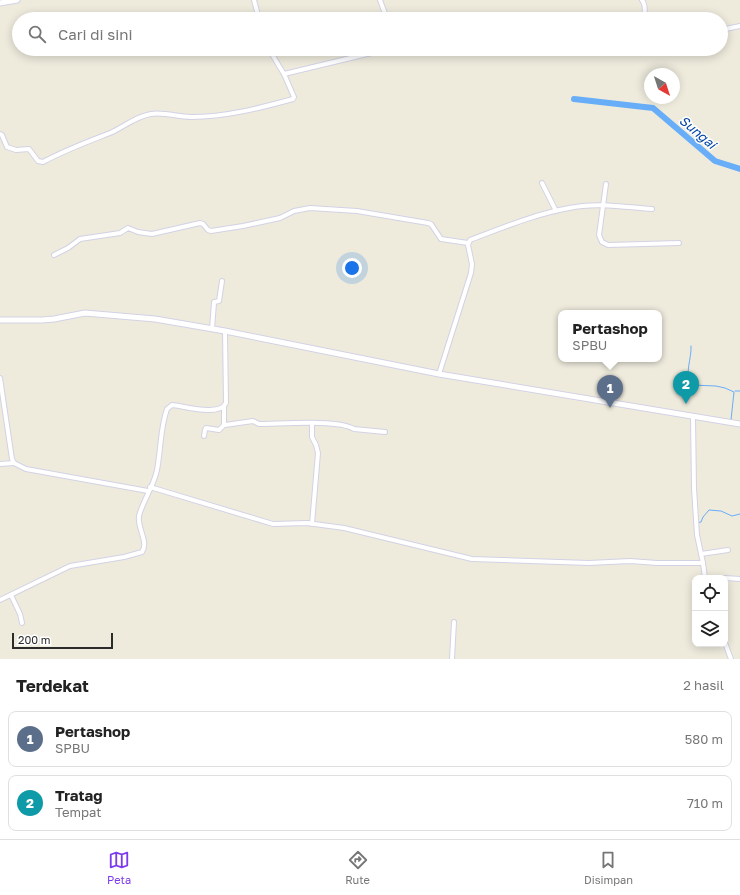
<!DOCTYPE html>
<html lang="id">
<head>
<meta charset="utf-8">
<style>
  :root { --surface:#fff; --page:#f6f6f6; --text:#222; --muted:#767676; --line:#e0e0e0; --accent:#7c3aed }
  body { margin:0; font-family:"Golos Text",sans-serif; background:var(--page); color:var(--text) }
  .controls { position:absolute; right:12px; bottom:12px; display:grid; overflow:hidden; border-radius:8px; box-shadow:0 2px 10px #0003 }
  .controls button { width:36px; height:36px; display:grid; place-items:center; padding:0; border:0; border-bottom:1px solid var(--line); background:var(--surface); color:var(--text); font:20px sans-serif }
  .compass { position:absolute; left:644px; top:68px; width:36px; height:36px; border-radius:50%; background:var(--surface); box-shadow:0 2px 10px #0003; rotate:141deg }
  .scale { position:absolute; left:12px; bottom:10px; width:101px; box-sizing:border-box; padding-left:4px; border:2px solid #2b2b2b; border-top:0; font-size:11px; line-height:14px; white-space:nowrap; color:#2b2b2b; -webkit-text-stroke:3px #fff; paint-order:stroke }
  .you { position:absolute; left:352px; top:268px; width:14px; height:14px; margin:-10px; border:3px solid #fff; border-radius:50%; background:#1a73e8; box-shadow:0 0 0 6px #1a73e833 }
  .badge { display:grid; place-items:center; width:26px; height:26px; border-radius:50%; background:var(--accent); color:#fff; font-size:13px; font-weight:700 }
  .pin { position:absolute; translate:-50% -33px; filter:drop-shadow(0 1px 2px #0008) }
  .pin::after { content:''; position:absolute; top:21px; width:14px; height:12px; background:inherit; clip-path:polygon(0 0,100% 0,50% 100%) }
  .popup { position:absolute; left:558px; top:310px; width:104px; height:52px; box-sizing:border-box; display:grid; place-content:center; border-radius:8px; background:var(--surface); filter:drop-shadow(0 1px 3px #0005); font-size:13px; white-space:nowrap; color:var(--muted) }
  .popup b { font-size:15px; color:var(--text) }
  .popup::after { content:''; position:absolute; left:50%; top:100%; margin-left:-8px; border:8px solid transparent; border-top-color:var(--surface) }
  .list { margin:0; padding:0; list-style:none }
  h2 { display:flex; justify-content:space-between; align-items:center; height:52px; margin:0; padding:0 16px; font-size:17px }
  h2 small { font-size:13px; font-weight:400; color:var(--muted) }
  .list li { display:grid; grid-template-columns:26px 1fr auto; gap:12px; align-items:center; box-sizing:border-box; height:56px; margin:0 8px 8px; padding:0 8px; border:1px solid var(--line); border-radius:8px }
  .list b { display:block; font-size:15px; white-space:nowrap }
  .list p { margin:0; font-size:13px; white-space:nowrap; color:var(--muted) }
  .list em { font-size:13px; font-style:normal; color:var(--muted) }
  .icon { flex:none; width:22px; height:22px; fill:none; stroke:currentColor; stroke-width:2; stroke-linecap:round; stroke-linejoin:round }
  .map { position:relative; flex:none; width:740px; height:659px; overflow:hidden }
  .search { position:absolute; background:var(--surface); box-shadow:0 2px 10px #0003; left:12px; right:12px; top:12px; height:44px; display:flex; align-items:center; gap:10px; box-sizing:border-box; padding:0 14px; border-radius:22px; color:var(--muted); font-size:15px }
  .sheet { height:180px; background:var(--surface) }
  nav { display:flex; justify-content:space-around; align-items:center; box-sizing:border-box; height:56px; border-top:1px solid var(--line); background:var(--surface); font-size:11px; color:var(--muted) }
  nav a { display:grid; justify-items:center; gap:2px }
  nav .on { color:var(--accent) }
  .map>svg:first-child { display:block }
</style>
</head>
<body>
<div class="map">
<svg width="740" height="659" viewBox="0 0 740 659">
  <rect width="100%" height="100%" fill="#eeebdd"/>
  <g fill="none" stroke-linecap="round" stroke-linejoin="round">
    <!-- stream -->
    <g stroke="#68adf8" stroke-width="1">
      <path d="M691,346c1,12 -7,28 0,39l25,1 9,2 9,4 -3,28"/>
      <polyline points="735,391 740,391"/>
      <polyline points="697,523 701,522 703,517 709,510 721,511 732,516 740,514"/>
    </g>
    <!-- river -->
    <polyline stroke="#68adf8" stroke-width="6" points="574,99 653,108 715,161 740,169"/>
    <!-- minor casing -->
    <g stroke="#d3d2e5" stroke-width="6">
      <g id="minor">
        <polyline points="254,0 259,19"/>
        <polyline points="380,0 387,19"/>
        <path d="M642,0c4,5 3,13 2,19"/>
        <polyline points="721,30 740,26"/>
        <polyline points="269,49 279,66 284,74 388,49"/>
        <path d="M523,49c16,4 31,3 48,0"/>
        <path d="M0,134l2,1 5,12 9,3 13,-1 9,12 5,1c22,-12 44,-20 67,-29 14,-6 26,-17 41,-19 14,-2 27,3 40,3 35,0 69,-9 102,-18l1,-2 -10,-23"/>
        <polyline points="542,183 556,211"/>
        <polyline points="606,184 599,235 602,242 608,245 679,243"/>
        <polyline points="54,255 68,248 80,239 120,233 128,228 138,232 152,234 200,223 203,224 208,230 211,231 243,226 280,218 294,211 310,208 357,211 428,223 431,224 441,239 468,243"/>
        <polyline points="212,329 214,303 214,302 219,301 222,281"/>
        <path d="M439,374l32,-101 1,-9 -4,-19 2,-5c32,-12 65,-26 99,-32 27,-6 56,-1 83,1"/>
        <polyline points="0,378 12,459 14,463 26,469 148,491"/>
        <path d="M224,406v18l1,1 28,-4 6,3c21,0 79,-5 95,5l31,3"/>
        <polyline points="693,417 694,488 697,535 703,563 705,578"/>
        <polyline points="204,436 205,430 206,428 219,430 224,425"/>
        <polyline points="0,464 14,463"/>
        <polyline points="150,487 273,524 307,523 344,528 472,559 589,563 630,561 657,563 703,563"/>
        <polyline points="312,524 318,453 316,445 312,437 312,423"/>
        <polyline points="701,554 728,550"/>
        <polyline points="725,578 740,579"/>
        <polyline points="11,595 20,614 22,623"/>
        <path d="M0,600l70,-34 54,-9 18,-5c7,-10 -5,-24 -3,-36 4,-16 15,-30 18,-46 4,-21 3,-41 10,-61l5,-4c12,1 47,12 54,-2l-1,-72"/>
        <polyline points="725,643 731,659"/>
        <polyline points="452,659 454,622"/>
      </g>
    </g>
    <!-- tertiary casing -->
    <g stroke="#d3d2e5" stroke-width="7">
      <g id="tertiary">
        <polyline points="0,3 17,0"/>
        <polyline points="0,320 42,320 54,319 85,313 155,319 225,331 439,374 740,424"/>
      </g>
    </g>
    <!-- minor -->
    <use href="#minor" stroke="#fff" stroke-width="4"/>
    <!-- tertiary -->
    <use href="#tertiary" stroke="#fff" stroke-width="5"/>
  </g>
  <g text-anchor="middle" stroke-width="3" stroke-linejoin="round" paint-order="stroke">
    <!-- water labels -->
    <g font-size="13" font-style="italic" fill="#0345a7" stroke="#fff">
      <text transform="translate(698 132) rotate(40)" y="5">Sungai</text>
    </g>
  </g>
</svg>
<div class="controls">
<button><svg class="icon" aria-label="locate" viewBox="0 0 24 24"><circle cx="12" cy="12" r="6"/><path d="M12 2v4M12 18v4M2 12h4M18 12h4"/></svg></button>
<button><svg class="icon" aria-label="layers" viewBox="0 0 24 24"><path d="M12 4l9 5-9 5-9-5zM3 14l9 5 9-5"/></svg></button>
</div>
<svg class="compass" viewBox="-18 -18 36 36"><path d="M0-13l5 13h-10z" fill="#e53935"/><path d="M0 13l5-13h-10z" fill="#767676"/></svg>
<div class="scale">200 m</div>
<div class="you"></div>
<div class="pin badge" style="left:610px;top:408px;background:#5c6f8a">1</div>
<div class="popup"><b>Pertashop</b>SPBU</div>
<div class="pin badge" style="left:686px;top:404px;background:#0f9aa8">2</div>
<div class="search"><svg class="icon" aria-label="search" viewBox="0 0 24 24"><circle cx="10" cy="10" r="6"/><path d="M15 15l6 6"/></svg>Cari di sini</div>
</div>
<section class="sheet">
<h2>Terdekat<small>2 hasil</small></h2>
<ul class="list">
<li><span class="badge" style="background:#5c6f8a">1</span><div><b>Pertashop</b><p>SPBU</p></div><em>580 m</em></li>
<li><span class="badge" style="background:#0f9aa8">2</span><div><b>Tratag</b><p>Tempat</p></div><em>710 m</em></li>
</ul>
</section>
<nav>
<a class="on"><svg class="icon" aria-label="map" viewBox="0 0 24 24"><path d="M3 6l6-2 6 2 6-2v14l-6 2-6-2-6 2zM9 4v14M15 6v14"/></svg>Peta</a>
<a><svg class="icon" aria-label="directions" viewBox="0 0 24 24"><path d="M12 3l9 9-9 9-9-9zM9 14v-3h6M13 9l2 2-2 2"/></svg>Rute</a>
<a><svg class="icon" aria-label="saved" viewBox="0 0 24 24"><path d="M7 4h10v16l-5-4-5 4z"/></svg>Disimpan</a>
</nav>
</body>
</html>
